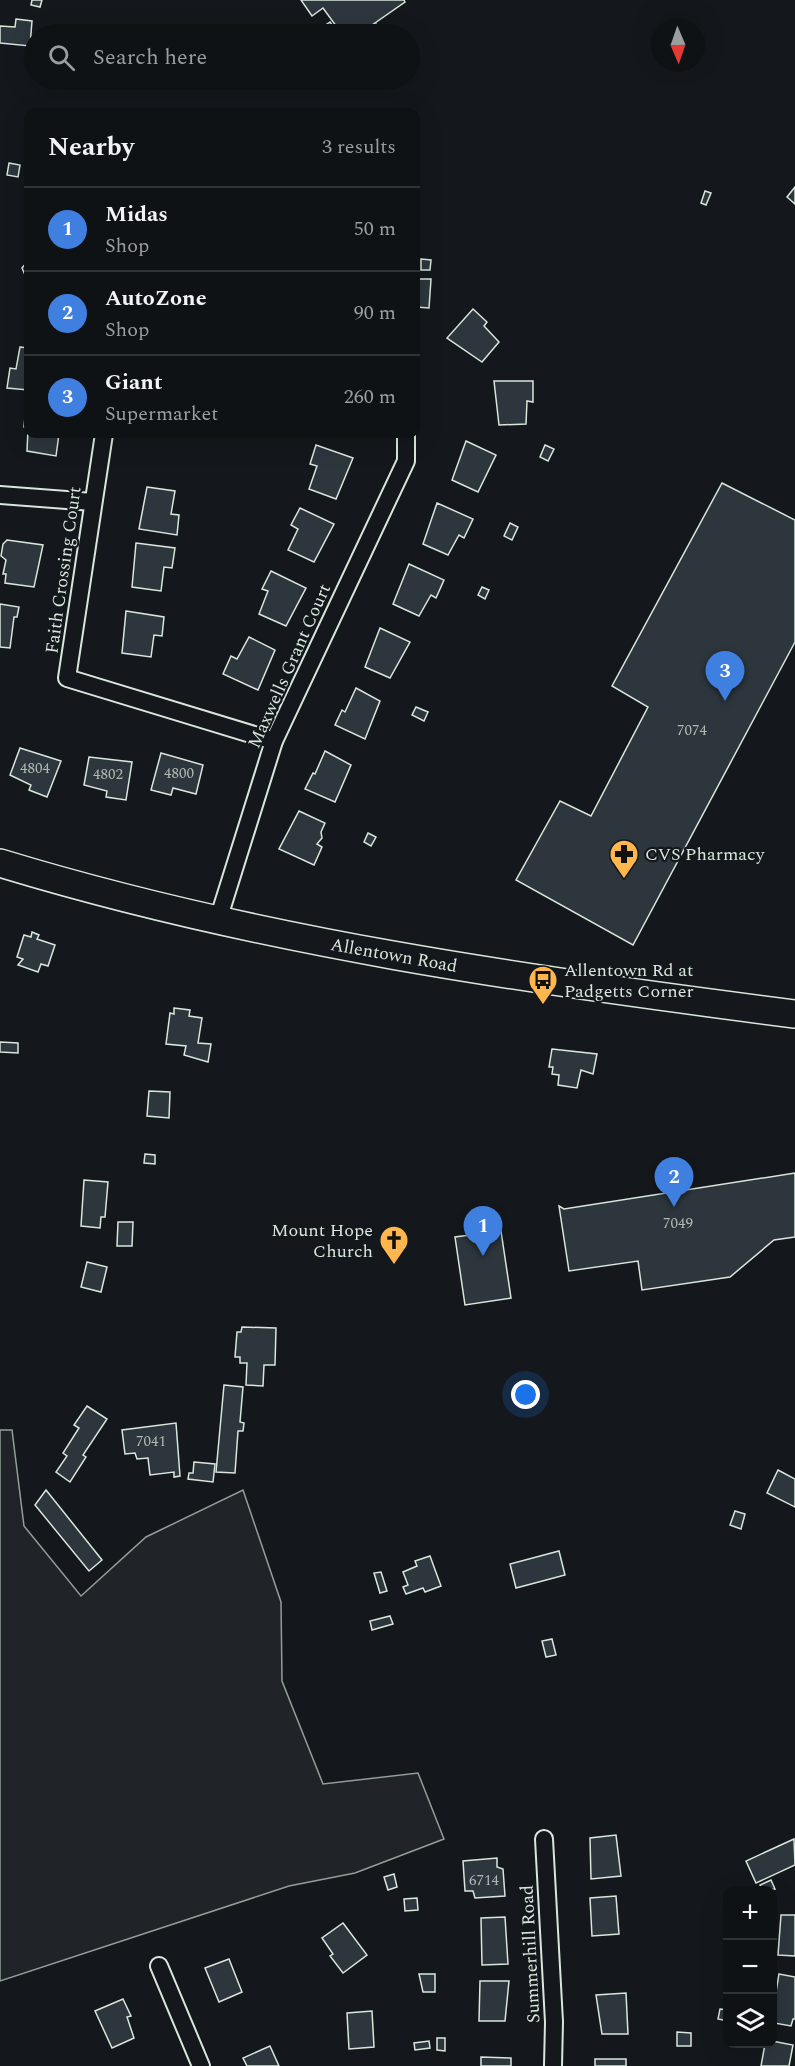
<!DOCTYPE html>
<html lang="en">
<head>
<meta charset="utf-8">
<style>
  :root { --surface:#0f1215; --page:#181b1e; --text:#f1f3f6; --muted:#9b9ea0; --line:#2f3234; --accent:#ffb74d }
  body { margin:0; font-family:Spectral,serif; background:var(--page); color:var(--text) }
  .controls { position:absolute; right:18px; bottom:18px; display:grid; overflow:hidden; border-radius:12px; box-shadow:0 6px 24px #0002 }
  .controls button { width:54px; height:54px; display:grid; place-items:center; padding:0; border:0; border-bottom:2px solid var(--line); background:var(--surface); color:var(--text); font:30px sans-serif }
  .compass { position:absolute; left:651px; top:18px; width:54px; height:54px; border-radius:50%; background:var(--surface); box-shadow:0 6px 24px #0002; rotate:178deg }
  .you { position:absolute; left:526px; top:1395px; width:21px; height:21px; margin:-15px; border:4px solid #fff; border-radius:50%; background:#1a73e8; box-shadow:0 0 0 9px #1a73e833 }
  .badge { display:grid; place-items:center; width:39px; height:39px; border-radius:50%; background:var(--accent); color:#fff; font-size:20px; font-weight:700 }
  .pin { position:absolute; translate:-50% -50px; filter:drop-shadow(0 2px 3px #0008) }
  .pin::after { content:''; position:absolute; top:32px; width:21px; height:18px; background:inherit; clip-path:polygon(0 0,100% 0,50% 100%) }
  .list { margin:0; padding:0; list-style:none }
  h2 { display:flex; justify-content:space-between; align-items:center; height:78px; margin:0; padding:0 24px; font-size:26px }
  h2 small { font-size:20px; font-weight:400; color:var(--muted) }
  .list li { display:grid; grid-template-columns:39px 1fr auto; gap:18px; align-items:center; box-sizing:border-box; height:84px; padding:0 24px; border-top:2px solid var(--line) }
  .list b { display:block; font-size:22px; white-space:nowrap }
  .list p { margin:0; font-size:20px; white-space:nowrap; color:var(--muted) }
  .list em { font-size:20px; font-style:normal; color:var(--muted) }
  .icon { flex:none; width:33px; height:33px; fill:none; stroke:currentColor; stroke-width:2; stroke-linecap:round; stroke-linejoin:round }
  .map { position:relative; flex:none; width:795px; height:2066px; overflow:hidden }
  .search { position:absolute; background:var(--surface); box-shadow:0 6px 24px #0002; left:24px; top:24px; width:396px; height:66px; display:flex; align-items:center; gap:15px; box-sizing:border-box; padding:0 21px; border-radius:33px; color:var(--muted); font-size:22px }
  .panel { position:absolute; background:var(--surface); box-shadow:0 6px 24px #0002; left:24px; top:108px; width:396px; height:330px; border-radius:12px }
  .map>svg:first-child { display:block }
</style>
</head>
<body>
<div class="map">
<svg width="795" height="2066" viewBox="0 0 795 2066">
  <rect width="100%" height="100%" fill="#14181c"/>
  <!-- green -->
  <polygon fill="#202428" stroke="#939e99" stroke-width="1.5" points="0,1430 12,1430 24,1526 81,1596 146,1537 243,1490 281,1602 282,1681 323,1784 418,1773 444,1839 355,1873 289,1886 0,1981"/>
  <!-- building -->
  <g fill="#2c363c" stroke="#d8e6dc" stroke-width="1.5">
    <polygon points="32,0 42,0 40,7 31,5"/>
    <polygon points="301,0 404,0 405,2 359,34 342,34 323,8 312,16"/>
    <polygon points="16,19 32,21 30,46 0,43 0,26 15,27"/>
    <polygon points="330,22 338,34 324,34 320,29"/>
    <polygon points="376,24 381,31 376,34 361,34"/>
    <polygon points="9,163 20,165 18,177 7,175"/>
    <polygon points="795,187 795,204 787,197"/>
    <polygon points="705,191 711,193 706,205 701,203"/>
    <polygon points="421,259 431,260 430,270 421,270"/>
    <polygon points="28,261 28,282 22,268"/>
    <polygon points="416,279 431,279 429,308 416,307"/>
    <polygon points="473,309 487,322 484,326 499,342 482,362 447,338"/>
    <polygon points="20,347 28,348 28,390 7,388 10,368 16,369"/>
    <polygon points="494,381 533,381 533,402 527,401 526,424 499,425"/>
    <polygon points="26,407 28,407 28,428 24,427"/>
    <polygon points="28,429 28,434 59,434 56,456 27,451"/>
    <polygon points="466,441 496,455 478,492 452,480"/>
    <polygon points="316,445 353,458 336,499 309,489 317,466 310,464"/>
    <polygon points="545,445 554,449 548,461 540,457"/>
    <polygon points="722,483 795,520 795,642 633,945 516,880 560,801 591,816 648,707 612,686"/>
    <polygon points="147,487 175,491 171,514 179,515 177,535 139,529"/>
    <polygon points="437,503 473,519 464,538 459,535 448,555 423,544"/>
    <polygon points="300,508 334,524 314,562 288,550 298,529 291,525"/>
    <polygon points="510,523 518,527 512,540 504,536"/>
    <polygon points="7,540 43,545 34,587 5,583 6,574 3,574 6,560 1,556 3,544"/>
    <polygon points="136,543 175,548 172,568 164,567 161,591 132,587"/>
    <polygon points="409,564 444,580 436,598 431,595 419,616 393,604"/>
    <polygon points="271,571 306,588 286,626 259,614 268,591 262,589"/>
    <polygon points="482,587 489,590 485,599 478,595"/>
    <polygon points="0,604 19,607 17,617 14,617 10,648 0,647"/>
    <polygon points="126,611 164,617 162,636 154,635 151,657 122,653"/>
    <polygon points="380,628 410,642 390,678 365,667"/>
    <polygon points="249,637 275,650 258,690 223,674 231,656 237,659"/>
    <polygon points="356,688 380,701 365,739 335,725 342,710 345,712"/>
    <polygon points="416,707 428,712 424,721 412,715"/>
    <polygon points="20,748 61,761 47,797 29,790 31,785 10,775"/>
    <polygon points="325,751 351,765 335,802 305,789 313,773 315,774"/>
    <polygon points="161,753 203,765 196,794 173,788 171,795 151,790"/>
    <polygon points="89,757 132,762 126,800 106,797 107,791 84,785"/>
    <polygon points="299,811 325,823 321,832 322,838 317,844 322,847 314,865 279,849"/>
    <polygon points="368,833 376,837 371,846 364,842"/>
    <polygon points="32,932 39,935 37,939 55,945 48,966 41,964 38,972 18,965 23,959 17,957 24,935 31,937"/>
    <polygon points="174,1008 190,1010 189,1016 202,1018 198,1043 211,1044 208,1062 184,1055 186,1046 166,1044 170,1013 174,1014"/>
    <polygon points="0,1042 18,1043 18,1053 0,1052"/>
    <polygon points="552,1049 597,1054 593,1074 581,1070 577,1088 558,1085 559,1075 552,1074 553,1067 549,1067"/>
    <polygon points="149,1091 170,1092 169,1118 147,1116"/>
    <polygon points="145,1154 155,1155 155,1164 144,1163"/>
    <polygon points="795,1173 795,1237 774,1240 730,1277 642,1290 638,1261 569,1271 559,1206 564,1209"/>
    <polygon points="84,1180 108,1182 105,1217 101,1217 100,1228 81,1226"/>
    <polygon points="118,1222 133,1222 132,1246 117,1246"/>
    <polygon points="501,1231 511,1298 465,1305 455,1237"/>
    <polygon points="87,1262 107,1267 101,1292 81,1287"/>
    <polygon points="242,1327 276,1328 275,1365 264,1365 263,1386 246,1385 247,1363 240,1363 240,1357 235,1357 237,1332 241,1332"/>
    <polygon points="224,1385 243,1387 240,1422 244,1423 243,1431 238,1431 235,1473 216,1472"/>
    <polygon points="87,1406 107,1419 83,1455 86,1457 70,1482 56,1472 67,1456 63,1453 79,1428 74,1425"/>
    <polygon points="176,1423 180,1476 174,1477 174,1472 150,1475 148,1458 137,1459 135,1453 125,1454 122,1430"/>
    <polygon points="194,1462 215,1464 213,1482 188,1479 189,1473 193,1473"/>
    <polygon points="778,1470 795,1479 795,1507 767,1493"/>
    <polygon points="46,1490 102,1560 89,1571 35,1505"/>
    <polygon points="735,1511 745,1514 741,1529 730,1525"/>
    <polygon points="559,1551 565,1575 516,1588 510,1564"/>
    <polygon points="430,1556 441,1586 425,1592 423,1588 406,1594 403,1587 408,1585 403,1572 417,1566 415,1561"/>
    <polygon points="381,1572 387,1591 380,1593 374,1573"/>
    <polygon points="390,1616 393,1624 372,1630 370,1621"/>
    <polygon points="552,1639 556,1655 546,1657 542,1641"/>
    <polygon points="616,1835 621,1876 591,1879 590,1838"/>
    <polygon points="794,1839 795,1865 756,1883 746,1861"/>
    <polygon points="497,1858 497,1867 503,1869 505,1896 475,1898 473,1891 465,1891 463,1861"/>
    <polygon points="394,1874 397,1887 388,1890 384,1877"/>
    <polygon points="771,1880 775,1889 763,1890 760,1885"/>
    <polygon points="616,1896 619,1934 592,1936 590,1898"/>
    <polygon points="417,1898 418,1910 405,1911 404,1899"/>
    <polygon points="781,1915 795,1915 795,1956 778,1955"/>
    <polygon points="505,1917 508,1964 482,1965 481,1918"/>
    <polygon points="343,1923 367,1955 343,1973 330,1956 333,1954 322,1938"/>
    <polygon points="229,1959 242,1992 219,2002 205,1968"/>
    <polygon points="419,1974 435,1974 435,1992 423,1992"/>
    <polygon points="779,1974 795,1977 795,2019 793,2019 791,2026 774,2023 776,2016 772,2016"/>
    <polygon points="480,1981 509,1981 505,2021 479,2021"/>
    <polygon points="626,1993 628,2034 602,2034 596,1995"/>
    <polygon points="123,1999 131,2016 127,2017 134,2038 112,2048 95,2011"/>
    <polygon points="720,2009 728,2010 728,2021 718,2019"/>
    <polygon points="372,2011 374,2047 349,2049 347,2013"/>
    <polygon points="677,2032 691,2033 691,2046 677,2046"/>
    <polygon points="437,2038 445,2038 445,2051 437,2050"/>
    <polygon points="429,2041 430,2048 415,2050 414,2043"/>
    <polygon points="772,2041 793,2045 789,2066 761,2066 765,2044"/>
    <polygon points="270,2046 279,2066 247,2066 243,2058"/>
    <polygon points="481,2057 511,2058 511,2066 481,2066"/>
    <rect x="595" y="2059" width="31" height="7"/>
  </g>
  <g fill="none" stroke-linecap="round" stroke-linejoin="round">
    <!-- street casing -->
    <g stroke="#d8e6dc" stroke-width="20">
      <g id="street">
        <polyline points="104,434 67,678 274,741"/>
        <polyline points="0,495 93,502"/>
        <polyline points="218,920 274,741 406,461 406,434"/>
        <polyline points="544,1839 554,2022 553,2066"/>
        <polyline points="159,1966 201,2066"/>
      </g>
    </g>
    <!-- primary casing -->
    <g stroke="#d8e6dc" stroke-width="30">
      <path id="primary" d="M0,863c259,79 527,117 795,151"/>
    </g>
    <!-- street -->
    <use href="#street" stroke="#14181c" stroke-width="16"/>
    <!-- primary -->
    <use href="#primary" stroke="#14181c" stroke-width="27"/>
  </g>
  <!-- icons -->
  <defs>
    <g id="pharmacy-pin" transform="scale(1.5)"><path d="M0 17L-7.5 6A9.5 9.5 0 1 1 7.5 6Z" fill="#ffb74d" stroke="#14181c"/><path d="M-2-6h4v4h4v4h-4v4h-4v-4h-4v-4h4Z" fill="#111"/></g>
    <g id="bus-pin" transform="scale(1.5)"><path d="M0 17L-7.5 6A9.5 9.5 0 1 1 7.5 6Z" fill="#ffb74d" stroke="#14181c"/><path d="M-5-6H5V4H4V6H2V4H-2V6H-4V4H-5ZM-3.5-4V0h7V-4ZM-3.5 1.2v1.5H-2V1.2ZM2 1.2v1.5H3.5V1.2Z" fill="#111"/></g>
    <g id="church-pin" transform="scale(1.5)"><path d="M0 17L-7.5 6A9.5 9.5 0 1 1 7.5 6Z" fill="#ffb74d" stroke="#14181c"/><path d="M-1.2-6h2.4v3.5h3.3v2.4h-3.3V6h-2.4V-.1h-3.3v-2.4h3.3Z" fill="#111"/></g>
  </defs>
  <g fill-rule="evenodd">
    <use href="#pharmacy-pin" x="624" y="854"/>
    <use href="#bus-pin" x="543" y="980"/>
    <use href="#church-pin" x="394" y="1240"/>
  </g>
  <g text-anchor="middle" stroke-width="4.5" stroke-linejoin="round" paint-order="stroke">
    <!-- number labels -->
    <g font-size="15" fill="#adbab4">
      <text x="692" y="735">7074</text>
      <text x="35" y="773">4804</text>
      <text x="179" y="778">4800</text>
      <text x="108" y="779">4802</text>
      <text x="678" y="1228">7049</text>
      <text x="151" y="1446">7041</text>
      <text x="484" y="1885">6714</text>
    </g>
    <!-- street labels -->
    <g font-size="18" fill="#d8e6dc" stroke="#14181c">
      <text transform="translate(63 570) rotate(-82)" y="6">Faith Crossing Court</text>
      <text transform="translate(289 666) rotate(-66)" y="6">Maxwells Grant Court</text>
      <text transform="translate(394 955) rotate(10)" y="6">Allentown Road</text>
      <text transform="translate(530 1954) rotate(-93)" y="6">Summerhill Road</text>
    </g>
    <!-- poi labels -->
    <g font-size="18" fill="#d8e6dc" stroke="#14181c" text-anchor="start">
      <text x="645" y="860">CVS Pharmacy</text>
      <text x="564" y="976">Allentown Rd at<tspan x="564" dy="21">Padgetts Corner</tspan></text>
      <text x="373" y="1236" text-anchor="end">Mount Hope<tspan x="373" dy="21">Church</tspan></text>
    </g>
  </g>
</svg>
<div class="controls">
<button>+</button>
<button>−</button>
<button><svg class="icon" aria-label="layers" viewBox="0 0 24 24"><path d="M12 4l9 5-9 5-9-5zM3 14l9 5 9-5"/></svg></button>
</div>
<svg class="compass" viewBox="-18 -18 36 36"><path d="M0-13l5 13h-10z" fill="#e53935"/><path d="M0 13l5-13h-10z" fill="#9b9ea0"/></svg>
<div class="you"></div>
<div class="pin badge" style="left:483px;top:1256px;background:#3f7fe0">1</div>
<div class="pin badge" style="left:674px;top:1207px;background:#3f7fe0">2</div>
<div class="pin badge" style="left:725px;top:701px;background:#3f7fe0">3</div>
<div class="search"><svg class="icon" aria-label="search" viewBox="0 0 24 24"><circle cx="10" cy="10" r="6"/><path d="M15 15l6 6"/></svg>Search here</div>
<section class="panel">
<h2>Nearby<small>3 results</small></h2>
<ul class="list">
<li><span class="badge" style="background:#3f7fe0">1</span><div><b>Midas</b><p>Shop</p></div><em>50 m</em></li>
<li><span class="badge" style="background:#3f7fe0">2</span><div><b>AutoZone</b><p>Shop</p></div><em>90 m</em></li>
<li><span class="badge" style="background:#3f7fe0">3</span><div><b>Giant</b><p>Supermarket</p></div><em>260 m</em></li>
</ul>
</section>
</div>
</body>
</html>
